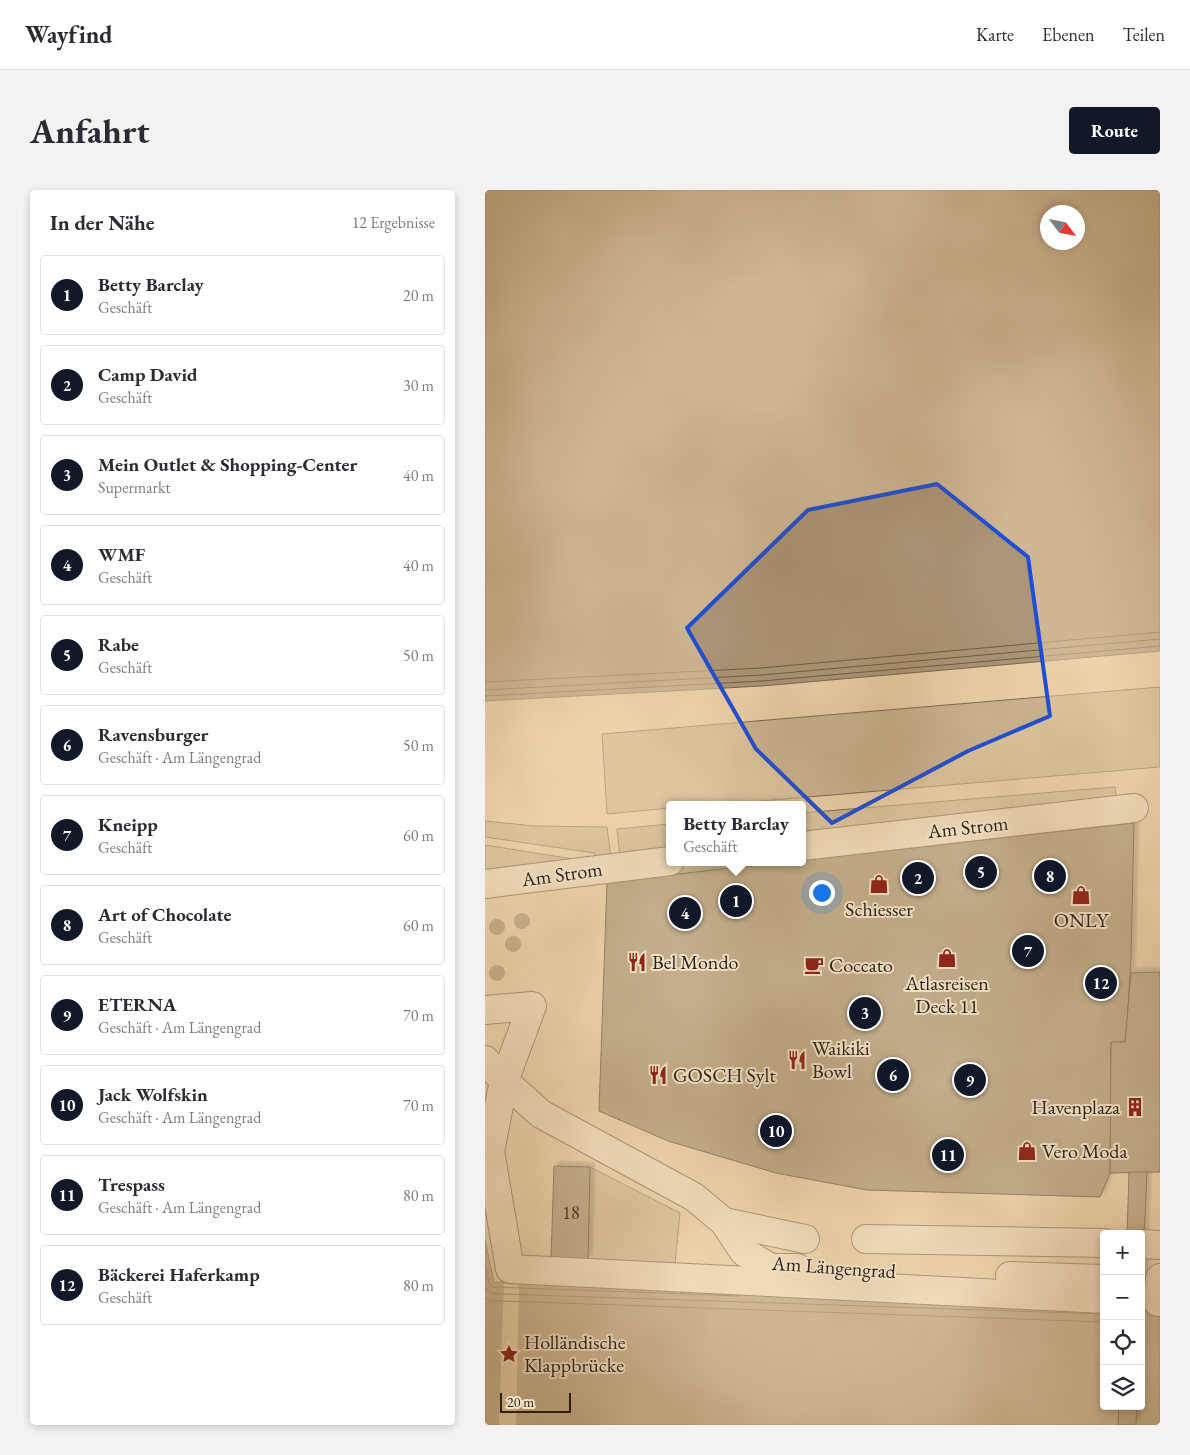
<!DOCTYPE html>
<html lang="de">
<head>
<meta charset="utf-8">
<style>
  :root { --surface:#fff; --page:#f2f2f3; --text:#2b2b33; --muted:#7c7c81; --line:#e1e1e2; --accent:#111827 }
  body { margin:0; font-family:"EB Garamond",serif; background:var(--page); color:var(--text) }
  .controls { position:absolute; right:15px; bottom:15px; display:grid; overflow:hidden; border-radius:5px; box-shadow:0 2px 8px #0003 }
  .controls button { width:45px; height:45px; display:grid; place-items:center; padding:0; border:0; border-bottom:1px solid var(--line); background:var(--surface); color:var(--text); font:25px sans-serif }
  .compass { position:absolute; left:555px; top:15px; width:45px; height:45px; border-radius:50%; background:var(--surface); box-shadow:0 2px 8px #0003; rotate:122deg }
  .scale { position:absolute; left:15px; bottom:12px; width:71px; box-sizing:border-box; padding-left:5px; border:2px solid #2d2114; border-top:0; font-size:14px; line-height:18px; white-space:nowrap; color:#2d2114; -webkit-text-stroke:4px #f3e2c8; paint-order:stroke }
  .you { position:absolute; left:336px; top:702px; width:18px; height:18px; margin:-12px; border:4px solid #fff; border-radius:50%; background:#1a73e8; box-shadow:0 0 0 8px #1a73e833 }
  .badge { display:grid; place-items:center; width:32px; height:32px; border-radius:50%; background:var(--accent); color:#fff; font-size:16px; font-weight:700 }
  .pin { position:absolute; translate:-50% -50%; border:2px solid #fff; box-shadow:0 1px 5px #0006 }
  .popup { position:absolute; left:181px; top:611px; width:140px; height:65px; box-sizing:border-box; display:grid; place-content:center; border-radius:5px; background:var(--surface); filter:drop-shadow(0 1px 4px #0005); font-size:16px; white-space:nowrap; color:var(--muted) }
  .popup b { font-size:19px; color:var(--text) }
  .popup::after { content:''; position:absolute; left:50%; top:100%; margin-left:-10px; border:10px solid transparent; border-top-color:var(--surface) }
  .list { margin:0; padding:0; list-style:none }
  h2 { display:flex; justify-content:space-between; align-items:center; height:65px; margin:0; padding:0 20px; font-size:21px }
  h2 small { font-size:16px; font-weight:400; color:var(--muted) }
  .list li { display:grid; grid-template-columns:32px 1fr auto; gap:15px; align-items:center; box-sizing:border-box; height:80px; margin:0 10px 10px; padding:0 10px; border:1px solid var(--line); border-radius:5px }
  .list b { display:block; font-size:19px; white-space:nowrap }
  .list p { margin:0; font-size:16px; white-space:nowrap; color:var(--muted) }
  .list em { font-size:16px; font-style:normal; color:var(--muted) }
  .icon { flex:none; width:28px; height:28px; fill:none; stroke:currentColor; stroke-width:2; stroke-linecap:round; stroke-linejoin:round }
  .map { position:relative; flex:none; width:675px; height:1235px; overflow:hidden; border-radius:5px }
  header { display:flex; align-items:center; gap:30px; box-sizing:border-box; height:70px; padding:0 25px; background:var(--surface); border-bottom:1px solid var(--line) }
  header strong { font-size:24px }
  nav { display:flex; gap:28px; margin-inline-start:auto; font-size:18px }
  .intro { display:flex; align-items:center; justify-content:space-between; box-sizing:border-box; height:120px; padding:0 30px }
  h1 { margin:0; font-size:35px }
  .button { padding:12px 22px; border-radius:5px; background:var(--accent); color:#fff; font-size:18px; font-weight:700 }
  main { display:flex; gap:30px; padding:0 30px }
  aside { flex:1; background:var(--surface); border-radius:5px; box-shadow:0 2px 8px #0003 }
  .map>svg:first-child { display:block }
</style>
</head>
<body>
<header>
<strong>Wayfind</strong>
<nav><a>Karte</a><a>Ebenen</a><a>Teilen</a></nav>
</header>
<div class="intro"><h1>Anfahrt</h1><a class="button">Route</a></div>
<main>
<aside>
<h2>In der Nähe<small>12 Ergebnisse</small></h2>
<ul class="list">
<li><span class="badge">1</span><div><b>Betty Barclay</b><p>Geschäft</p></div><em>20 m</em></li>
<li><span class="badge">2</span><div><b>Camp David</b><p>Geschäft</p></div><em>30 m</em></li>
<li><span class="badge">3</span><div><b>Mein Outlet &amp; Shopping-Center</b><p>Supermarkt</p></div><em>40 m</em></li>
<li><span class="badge">4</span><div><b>WMF</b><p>Geschäft</p></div><em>40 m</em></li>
<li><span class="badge">5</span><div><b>Rabe</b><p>Geschäft</p></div><em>50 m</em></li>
<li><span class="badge">6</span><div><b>Ravensburger</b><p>Geschäft · Am Längengrad</p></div><em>50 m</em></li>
<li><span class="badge">7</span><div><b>Kneipp</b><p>Geschäft</p></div><em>60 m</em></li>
<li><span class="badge">8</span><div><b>Art of Chocolate</b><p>Geschäft</p></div><em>60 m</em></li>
<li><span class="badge">9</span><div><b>ETERNA</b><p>Geschäft · Am Längengrad</p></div><em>70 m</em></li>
<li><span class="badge">10</span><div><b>Jack Wolfskin</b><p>Geschäft · Am Längengrad</p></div><em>70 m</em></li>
<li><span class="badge">11</span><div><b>Trespass</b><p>Geschäft · Am Längengrad</p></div><em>80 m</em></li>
<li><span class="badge">12</span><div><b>Bäckerei Haferkamp</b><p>Geschäft</p></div><em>80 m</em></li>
</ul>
</aside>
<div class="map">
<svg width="675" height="1235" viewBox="0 0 675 1235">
  <defs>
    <filter id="shadow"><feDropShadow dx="4.5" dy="-4.5" stdDeviation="1" flood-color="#0004"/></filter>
  </defs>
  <rect width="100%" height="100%" fill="#edd3ab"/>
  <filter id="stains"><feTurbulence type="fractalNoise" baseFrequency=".004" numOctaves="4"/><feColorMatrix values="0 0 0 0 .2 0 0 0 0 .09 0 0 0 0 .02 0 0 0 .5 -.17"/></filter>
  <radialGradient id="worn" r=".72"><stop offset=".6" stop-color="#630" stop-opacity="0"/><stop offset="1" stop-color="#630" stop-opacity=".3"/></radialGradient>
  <!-- green -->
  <g fill="#ccb591" stroke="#7c6b52">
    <polygon points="675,497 675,577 229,615 185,615 185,618 122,624 117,544"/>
    <polygon points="630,597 632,613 317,647 317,623"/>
    <polygon points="0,631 49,636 122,637 126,668 112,671 109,663 0,647"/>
    <polygon points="185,634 185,661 135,666 132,639"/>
    <polygon points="0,655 88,669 0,680"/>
    <polygon points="105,977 195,1023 190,1074 103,1070"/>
  </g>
  <!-- water -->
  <g fill="#ac9678" stroke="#796750" fill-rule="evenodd">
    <path d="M0,0h675v461l-398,35 -277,15zM562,22h30v30h-30z"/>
    <polygon points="0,1050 9,1092 619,1113 619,1216 656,1216 656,1115 675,1115 675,1235 0,1235"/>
  </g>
  <!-- pier -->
  <polygon fill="#edd3ab" points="19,1093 34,1093 31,1235 14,1235"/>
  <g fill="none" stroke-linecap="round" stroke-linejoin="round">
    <!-- shore -->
    <g stroke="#6c5c46" stroke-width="1">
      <polyline points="0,492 276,478 675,442"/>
      <polyline points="0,500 277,485 675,449"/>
      <polyline points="0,506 277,491 675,456"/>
      <polyline points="0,1074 4,1093 9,1097 254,1106"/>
      <polyline points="0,1098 6,1103 18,1104 619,1124"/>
      <polyline points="0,1108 6,1111 18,1111 619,1132"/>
    </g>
  </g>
  <!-- building -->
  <g fill="#917e63" stroke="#2d2114" filter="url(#shadow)">
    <polygon points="649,633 646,769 642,833 640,852 626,852 625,983 615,1007 382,1000 291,983 183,951 114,921 122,692 299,672 317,672 317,670"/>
    <polygon points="675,782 675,982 625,983 626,852 640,852 646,783"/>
    <polygon points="69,976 105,977 103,1070 66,1069"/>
    <polygon points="644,982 662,982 656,1117 656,1044 642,1044"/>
    <polygon points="634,1216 652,1216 651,1235 633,1235"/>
  </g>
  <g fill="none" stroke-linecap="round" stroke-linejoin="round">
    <!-- minor casing -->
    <g stroke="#5d4e3a" stroke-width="30">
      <g id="minor">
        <polyline points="317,656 649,618"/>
        <polyline points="0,694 185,671"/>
        <polyline points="0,820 47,816 19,891 5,961 25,1079 619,1109"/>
        <polyline points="0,870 19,891 56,924 209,1007 239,1032 259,1062 286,1078 312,1078"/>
        <polyline points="239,1032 320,1049"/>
        <polyline points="381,1049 619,1053"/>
        <polyline points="656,1054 675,1055"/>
        <polyline points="525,1086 619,1089"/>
        <polyline points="673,1112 675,1088"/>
      </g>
    </g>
    <!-- minor -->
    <use href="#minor" stroke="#f3e2c8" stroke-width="28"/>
  </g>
  <!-- trees -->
  <g fill="#998569">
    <circle cx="37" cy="731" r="8"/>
    <circle cx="12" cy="737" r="8"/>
    <circle cx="28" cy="754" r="8"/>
    <circle cx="12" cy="783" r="8"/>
  </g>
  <!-- marked area -->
  <path d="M0 0H675V1235H0ZM452,294l91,73 22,159 -82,35 -136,72 -76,-74 -69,-121 121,-118z" fill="#edd3ab" fill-opacity=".55" fill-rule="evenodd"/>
  <path fill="none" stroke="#1d4ed8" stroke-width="4" stroke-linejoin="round" d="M452,294l91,73 22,159 -82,35 -136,72 -76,-74 -69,-121 121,-118z"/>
  <!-- icons -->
  <defs>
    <g id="shop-bare" transform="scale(1.5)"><path d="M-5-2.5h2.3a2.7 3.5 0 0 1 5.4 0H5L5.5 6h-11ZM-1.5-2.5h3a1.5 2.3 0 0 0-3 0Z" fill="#8f2418" stroke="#f3e2c8" stroke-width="2.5" paint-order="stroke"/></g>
    <g id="restaurant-bare" transform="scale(1.5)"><path d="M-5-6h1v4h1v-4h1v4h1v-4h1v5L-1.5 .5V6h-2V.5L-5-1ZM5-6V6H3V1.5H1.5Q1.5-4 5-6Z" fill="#8f2418" stroke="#f3e2c8" stroke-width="2.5" paint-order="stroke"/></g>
    <g id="cafe-bare" transform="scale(1.5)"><path d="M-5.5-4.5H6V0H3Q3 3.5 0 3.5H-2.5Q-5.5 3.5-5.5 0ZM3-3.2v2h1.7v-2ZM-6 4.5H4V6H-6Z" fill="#8f2418" stroke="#f3e2c8" stroke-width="2.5" paint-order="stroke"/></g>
    <g id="building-bare" transform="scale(1.5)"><path d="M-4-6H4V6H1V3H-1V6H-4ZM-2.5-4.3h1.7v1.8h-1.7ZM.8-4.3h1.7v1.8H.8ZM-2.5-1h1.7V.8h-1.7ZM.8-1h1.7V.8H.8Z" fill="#8f2418" stroke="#f3e2c8" stroke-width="2.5" paint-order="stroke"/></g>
    <g id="sight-bare" transform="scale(1.5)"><path d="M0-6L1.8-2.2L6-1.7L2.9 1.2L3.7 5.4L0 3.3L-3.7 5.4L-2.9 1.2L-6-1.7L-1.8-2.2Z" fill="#8f2418" stroke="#f3e2c8" stroke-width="2.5" paint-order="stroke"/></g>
  </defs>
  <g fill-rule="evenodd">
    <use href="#shop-bare" x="394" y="694"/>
    <use href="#shop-bare" x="596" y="705"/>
    <use href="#shop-bare" x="462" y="768"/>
    <use href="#restaurant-bare" x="152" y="772"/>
    <use href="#cafe-bare" x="329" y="775"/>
    <use href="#restaurant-bare" x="312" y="870"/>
    <use href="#restaurant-bare" x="173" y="885"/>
    <use href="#building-bare" x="650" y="917"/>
    <use href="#shop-bare" x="542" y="961"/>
    <use href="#sight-bare" x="24" y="1164"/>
  </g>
  <g text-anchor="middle" stroke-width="4" stroke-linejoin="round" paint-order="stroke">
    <!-- number labels -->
    <g font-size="18" fill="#463828">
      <text x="86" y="1029">18</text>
    </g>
    <!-- street labels -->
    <g font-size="20" fill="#2d2114" stroke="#f3e2c8">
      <text transform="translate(483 637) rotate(-6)" y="7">Am Strom</text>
      <text transform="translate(77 684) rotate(-8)" y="7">Am Strom</text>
      <text transform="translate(349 1077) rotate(4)" y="7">Am Längengrad</text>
    </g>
    <!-- poi labels -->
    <g font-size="20" fill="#2d2114" stroke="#f3e2c8" text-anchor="start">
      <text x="394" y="726" text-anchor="middle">Schiesser</text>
      <text x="596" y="737" text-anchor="middle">ONLY</text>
      <text x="167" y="779">Bel Mondo</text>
      <text x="344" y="782">Coccato</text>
      <text x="462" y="800" text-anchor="middle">Atlasreisen<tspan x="462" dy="23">Deck 11</tspan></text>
      <text x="327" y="865">Waikiki<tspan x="327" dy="23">Bowl</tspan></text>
      <text x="188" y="892">GOSCH Sylt</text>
      <text x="635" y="924" text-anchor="end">Havenplaza</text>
      <text x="557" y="968">Vero Moda</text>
      <text x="39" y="1159">Holländische<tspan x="39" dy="23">Klappbrücke</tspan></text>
    </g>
  </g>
  <rect width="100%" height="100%" filter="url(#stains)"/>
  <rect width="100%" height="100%" fill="url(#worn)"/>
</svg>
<div class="controls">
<button>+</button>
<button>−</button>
<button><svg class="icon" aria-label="locate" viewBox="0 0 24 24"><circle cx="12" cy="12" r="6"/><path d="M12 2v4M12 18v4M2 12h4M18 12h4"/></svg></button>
<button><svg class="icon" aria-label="layers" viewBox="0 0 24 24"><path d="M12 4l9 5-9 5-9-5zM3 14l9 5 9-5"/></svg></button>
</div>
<svg class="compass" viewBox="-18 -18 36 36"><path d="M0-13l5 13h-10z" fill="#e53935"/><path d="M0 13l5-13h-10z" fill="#7c7c81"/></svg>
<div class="scale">20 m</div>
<div class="you"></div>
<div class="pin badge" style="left:251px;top:711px">1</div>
<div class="popup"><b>Betty Barclay</b>Geschäft</div>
<div class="pin badge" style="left:433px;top:688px">2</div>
<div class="pin badge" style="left:380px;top:823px">3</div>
<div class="pin badge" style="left:200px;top:723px">4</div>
<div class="pin badge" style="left:496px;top:682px">5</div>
<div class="pin badge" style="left:408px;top:885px">6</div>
<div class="pin badge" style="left:543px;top:761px">7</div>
<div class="pin badge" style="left:565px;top:686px">8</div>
<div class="pin badge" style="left:485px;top:890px">9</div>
<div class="pin badge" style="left:291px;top:941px">10</div>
<div class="pin badge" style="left:463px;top:965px">11</div>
<div class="pin badge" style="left:616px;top:793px">12</div>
</div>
</main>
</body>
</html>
